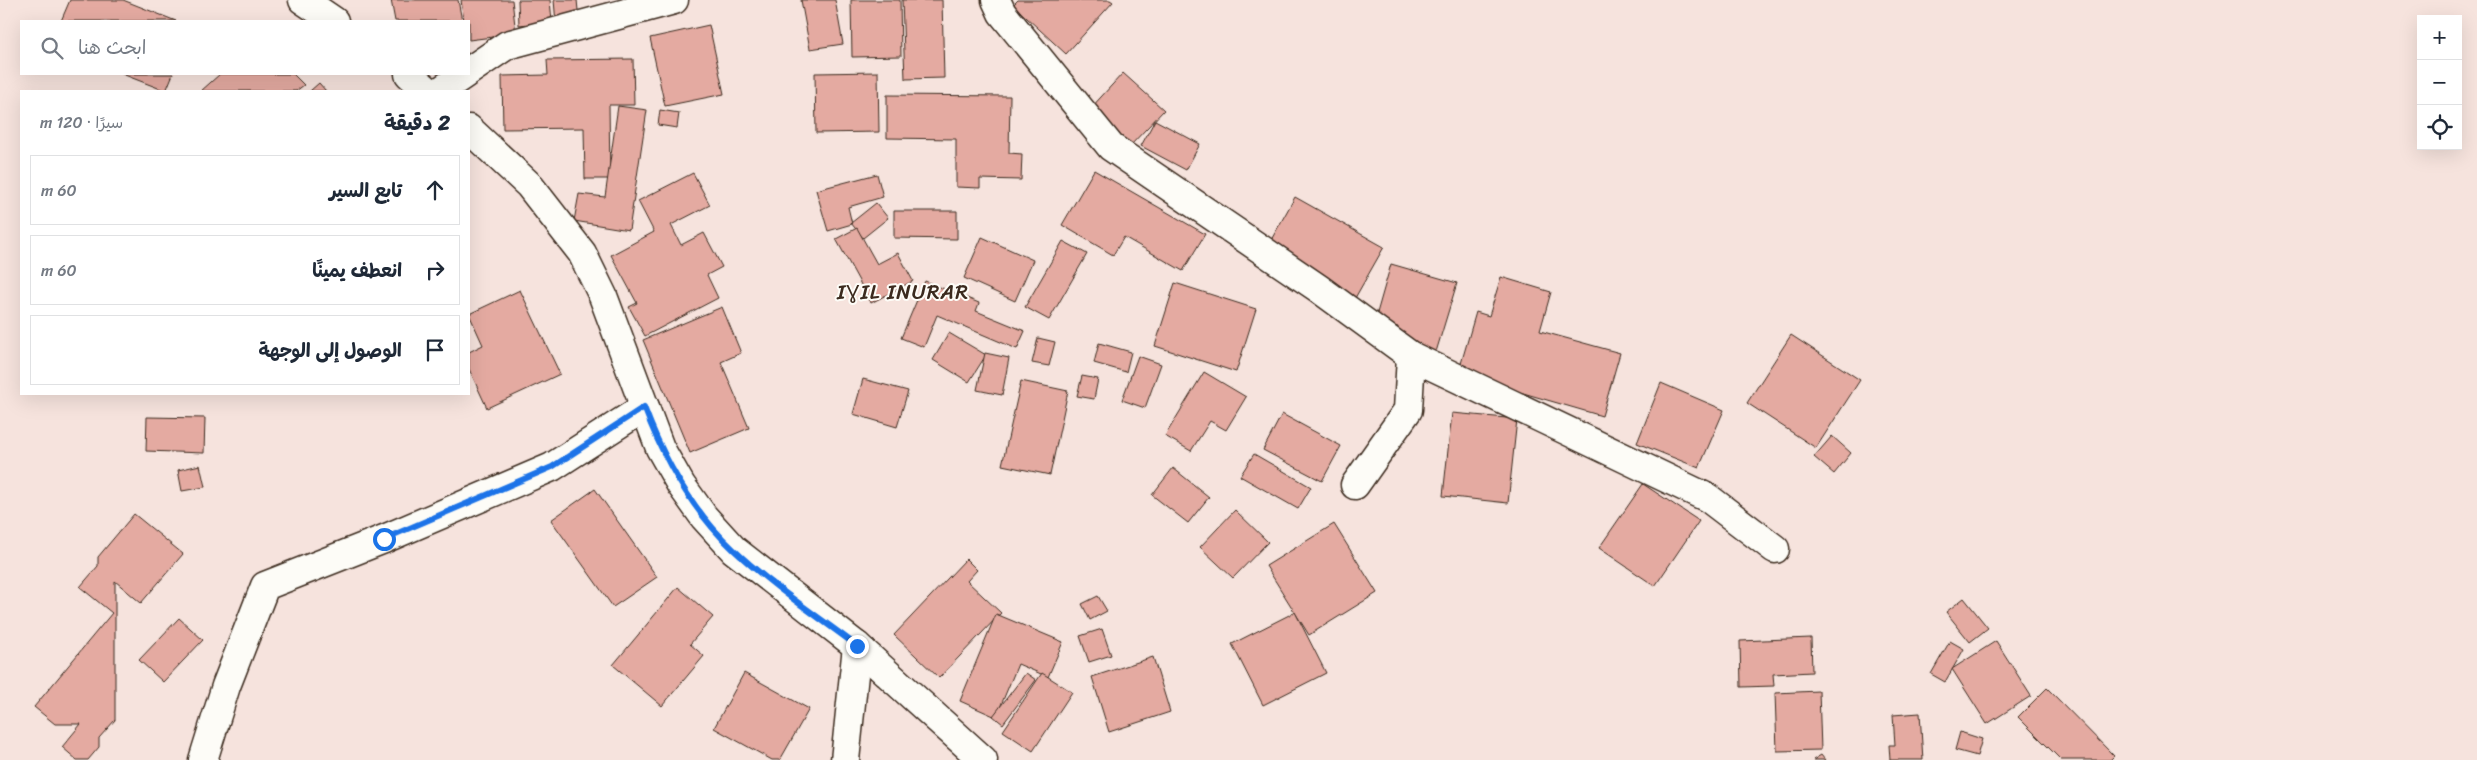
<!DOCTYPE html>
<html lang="ar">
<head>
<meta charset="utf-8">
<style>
  :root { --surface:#fff; --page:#f6f6f7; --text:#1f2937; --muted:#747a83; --line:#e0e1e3 }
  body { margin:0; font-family:Sriracha,"Playpen Sans Arabic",sans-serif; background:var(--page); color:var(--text); direction:rtl }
  .controls { position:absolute; right:15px; top:15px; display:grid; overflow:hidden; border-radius:0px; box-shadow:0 5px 20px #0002 }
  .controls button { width:45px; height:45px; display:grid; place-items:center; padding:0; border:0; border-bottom:1px solid var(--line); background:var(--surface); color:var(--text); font:25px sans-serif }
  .stop { position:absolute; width:15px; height:15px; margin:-11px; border:4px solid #1a73e8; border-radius:50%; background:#fff }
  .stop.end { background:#1a73e8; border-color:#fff; box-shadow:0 1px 5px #0008 }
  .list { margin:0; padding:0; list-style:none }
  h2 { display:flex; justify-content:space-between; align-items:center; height:65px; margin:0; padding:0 20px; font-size:21px }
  h2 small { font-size:16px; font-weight:400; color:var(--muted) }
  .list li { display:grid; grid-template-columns:32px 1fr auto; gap:15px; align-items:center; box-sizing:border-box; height:70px; margin:0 10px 10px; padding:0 10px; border:1px solid var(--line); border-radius:0px }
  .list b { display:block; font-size:19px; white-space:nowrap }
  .list em { font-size:16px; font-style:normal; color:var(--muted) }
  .icon { flex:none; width:28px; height:28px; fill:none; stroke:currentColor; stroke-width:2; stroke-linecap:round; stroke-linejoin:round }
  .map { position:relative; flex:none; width:2477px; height:760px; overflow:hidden; direction:ltr }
  .search { position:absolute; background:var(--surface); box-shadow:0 5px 20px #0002; left:20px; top:20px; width:450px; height:55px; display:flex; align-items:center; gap:12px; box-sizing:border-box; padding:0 18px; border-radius:0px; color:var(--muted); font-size:19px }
  .panel { position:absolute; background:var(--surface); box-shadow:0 5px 20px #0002; left:20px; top:90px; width:450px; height:305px; border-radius:0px; direction:rtl }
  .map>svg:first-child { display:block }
</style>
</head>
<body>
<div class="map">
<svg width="2477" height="760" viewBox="0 0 2477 760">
  <rect width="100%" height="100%" fill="#f6e3dd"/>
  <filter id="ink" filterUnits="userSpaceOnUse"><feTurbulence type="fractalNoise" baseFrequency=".02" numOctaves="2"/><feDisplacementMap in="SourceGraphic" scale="10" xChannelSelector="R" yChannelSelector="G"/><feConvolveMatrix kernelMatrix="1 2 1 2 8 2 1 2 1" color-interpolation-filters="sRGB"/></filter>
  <g filter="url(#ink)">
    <!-- building -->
    <g fill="#e4aaa1" stroke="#3b2a1e">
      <polygon points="70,0 123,0 176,21 61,21"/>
      <polygon points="391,0 458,0 462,21 395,21"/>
      <polygon points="461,0 512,0 516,34 469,40 469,21 464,21"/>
      <polygon points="518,0 550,0 552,22 519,25"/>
      <polygon points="554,0 577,0 579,21 556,23"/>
      <polygon points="801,0 835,0 843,44 810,49"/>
      <polygon points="851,0 900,0 901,56 852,57"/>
      <polygon points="902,0 942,0 944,78 905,79"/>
      <polygon points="1018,0 1110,0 1113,2 1066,54 1013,5"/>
      <polygon points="709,25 724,94 665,106 650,38"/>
      <polygon points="633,59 634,105 609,105 610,179 585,179 584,128 503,129 502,76 548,75 547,60"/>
      <polygon points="878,72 879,132 816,133 815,73"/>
      <polygon points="1123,73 1164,110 1130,146 1090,109"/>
      <polygon points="122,74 173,74 166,91"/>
      <polygon points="220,74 293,74 304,85 296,91 201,91"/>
      <polygon points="319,83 326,91 310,91"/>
      <polygon points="887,95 1010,96 1009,153 1022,154 1021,180 980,179 980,188 956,187 956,139 887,138"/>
      <polygon points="618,106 647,110 629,230 574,221 579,194 605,197"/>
      <polygon points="660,110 679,113 677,128 658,125"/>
      <polygon points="1155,120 1200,144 1186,170 1141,146"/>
      <polygon points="1094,170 1205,234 1183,271 1124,237 1113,255 1062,225"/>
      <polygon points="693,173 710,205 671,225 681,245 704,233 722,267 707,275 718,298 645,336 629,307 637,303 611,255 654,232 638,201"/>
      <polygon points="877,174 883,197 848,207 852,224 828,231 816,190"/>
      <polygon points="1295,197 1384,247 1355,298 1266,249"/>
      <polygon points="876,203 888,218 863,238 851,223"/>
      <polygon points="894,211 957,211 957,239 894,238"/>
      <polygon points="857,228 877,264 898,253 913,281 871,303 836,239"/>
      <polygon points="982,237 1033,260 1015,301 964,278"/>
      <polygon points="1063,241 1087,254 1049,320 1025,307"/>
      <polygon points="1391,264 1457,283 1436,352 1394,339 1398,327 1375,320"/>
      <polygon points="1501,277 1551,292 1540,331 1620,353 1602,416 1458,374 1476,312 1489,316"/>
      <polygon points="925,281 979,303 976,311 1025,331 1017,349 937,315 924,347 901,338"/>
      <polygon points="1175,283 1256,309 1236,372 1155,346"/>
      <polygon points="520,290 560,374 487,408 469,369 469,352 483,345 469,314"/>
      <polygon points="722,307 741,353 721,362 749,428 690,453 643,340"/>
      <polygon points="949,333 986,355 969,382 933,360"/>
      <polygon points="1791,335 1860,380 1816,448 1747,403"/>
      <polygon points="1038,338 1055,342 1049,366 1032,363"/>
      <polygon points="1099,343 1131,352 1126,372 1094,363"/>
      <polygon points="985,353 1009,358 1002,395 977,390"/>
      <polygon points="1138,356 1161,364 1145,408 1122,400"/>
      <polygon points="1204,372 1246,397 1226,430 1210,421 1191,451 1165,436"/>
      <polygon points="1082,376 1098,379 1094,399 1077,396"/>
      <polygon points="863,379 908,391 897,427 853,414"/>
      <polygon points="1021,381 1068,391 1050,475 1002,465"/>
      <polygon points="1661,383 1724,410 1699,468 1637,443"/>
      <polygon points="1452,413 1517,419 1508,503 1443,496"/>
      <polygon points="1282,414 1341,446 1322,481 1263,450"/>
      <polygon points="147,417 205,418 204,453 146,451"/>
      <polygon points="1832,436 1851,453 1834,474 1814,457"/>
      <polygon points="1254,454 1311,487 1298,509 1240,476"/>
      <polygon points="200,465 205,487 182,491 178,470"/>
      <polygon points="1173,468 1209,497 1188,523 1152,495"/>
      <polygon points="1643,484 1699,521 1655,586 1599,548"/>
      <polygon points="595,489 657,577 613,607 551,520"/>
      <polygon points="1235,510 1268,542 1233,578 1200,547"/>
      <polygon points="134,514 183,554 141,603 115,581 115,720 99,738 99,747 88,760 77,760 62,747 81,724 55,724 34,707 112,613 80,587 98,566 98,557"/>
      <polygon points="1334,524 1377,593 1309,635 1266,566"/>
      <polygon points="966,559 977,570 967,581 1001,613 939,678 894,635"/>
      <polygon points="678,587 713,617 690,644 704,656 662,706 613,665"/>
      <polygon points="1098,596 1107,611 1090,620 1082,604"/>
      <polygon points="1964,598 1988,628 1970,642 1946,612"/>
      <polygon points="1295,612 1326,673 1263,705 1232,644"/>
      <polygon points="996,614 1063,642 1048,677 1018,664 996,717 960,701"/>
      <polygon points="179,618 203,640 163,682 139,660"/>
      <polygon points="1102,629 1111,655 1089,662 1080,636"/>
      <polygon points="1811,638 1812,672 1773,674 1774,686 1741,687 1740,641"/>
      <polygon points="1950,641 1964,649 1945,682 1931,674"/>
      <polygon points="1996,641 2031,696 1987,724 1952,669"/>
      <polygon points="1153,657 1170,712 1109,732 1092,677"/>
      <polygon points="744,673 809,709 780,760 772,760 714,728"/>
      <polygon points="1026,673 1036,680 1003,724 993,716"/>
      <polygon points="1042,673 1072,692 1033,751 1003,731"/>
      <polygon points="2047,688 2114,756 2110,760 2061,760 2018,717"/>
      <polygon points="1819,691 1821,750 1777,751 1775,693"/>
      <polygon points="1920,713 1923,760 1890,760 1889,745 1895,745 1893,715"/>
      <polygon points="1960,732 1982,739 1977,756 1955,750"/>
      <polygon points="1821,755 1825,760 1813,760"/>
    </g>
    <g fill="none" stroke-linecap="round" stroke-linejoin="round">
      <!-- street casing -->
      <g stroke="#3b2a1e" stroke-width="31">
        <g id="street">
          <polyline points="996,0 1002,13 1111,147 1318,288 1411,356 1708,498 1775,549"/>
          <polyline points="469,71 507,45 674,0"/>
          <polyline points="440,91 465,74"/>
          <polyline points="1355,485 1408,410 1411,356"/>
          <polyline points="203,760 226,686 265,586 384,539 552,467 645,407"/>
          <polyline points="845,760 857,646"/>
        </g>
      </g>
      <!-- primary casing -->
      <g stroke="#3b2a1e" stroke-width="31">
        <g id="primary">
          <polyline points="303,0 334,21"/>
          <polyline points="409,74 428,91"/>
          <polyline points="469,129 529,185 582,253 603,296 660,448 681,485 704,517 734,550 857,646 983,760"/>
        </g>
      </g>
      <!-- street -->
      <use href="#street" stroke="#fdfcf7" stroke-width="28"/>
      <!-- primary -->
      <use href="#primary" stroke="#fdfcf7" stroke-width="28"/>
    </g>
  </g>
  <g fill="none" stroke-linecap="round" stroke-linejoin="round" filter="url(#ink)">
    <!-- route -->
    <path stroke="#1a73e8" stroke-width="6" d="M384,539l168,-72 92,-60c20,53 48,104 90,143 38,36 82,65 123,96"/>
  </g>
  <g text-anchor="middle" stroke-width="4" stroke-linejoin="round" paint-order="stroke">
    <!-- quarter labels -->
    <g font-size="21" letter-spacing="1" fill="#3b2a1e" stroke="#fdfcf7">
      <text x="903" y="299">IƔIL INURAR</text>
    </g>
  </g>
</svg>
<div class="controls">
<button>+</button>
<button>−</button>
<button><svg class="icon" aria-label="locate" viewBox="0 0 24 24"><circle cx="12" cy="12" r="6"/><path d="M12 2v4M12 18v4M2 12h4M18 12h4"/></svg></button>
</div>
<div class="stop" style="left:384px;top:539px"></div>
<div class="stop end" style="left:857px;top:646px"></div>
<div class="search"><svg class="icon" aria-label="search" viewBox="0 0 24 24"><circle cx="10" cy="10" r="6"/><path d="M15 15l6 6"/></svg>ابحث هنا</div>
<section class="panel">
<h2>2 دقيقة<small>سيرًا · 120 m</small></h2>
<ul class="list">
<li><svg class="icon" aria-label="ahead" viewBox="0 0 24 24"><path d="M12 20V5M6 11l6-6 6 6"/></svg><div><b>تابع السير</b></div><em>60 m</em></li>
<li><svg class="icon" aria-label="right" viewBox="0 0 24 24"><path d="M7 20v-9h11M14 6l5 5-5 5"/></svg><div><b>انعطف يمينًا</b></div><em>60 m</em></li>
<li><svg class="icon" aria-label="arrive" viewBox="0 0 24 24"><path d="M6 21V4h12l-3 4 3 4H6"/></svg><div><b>الوصول إلى الوجهة</b></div></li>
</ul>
</section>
</div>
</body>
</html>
